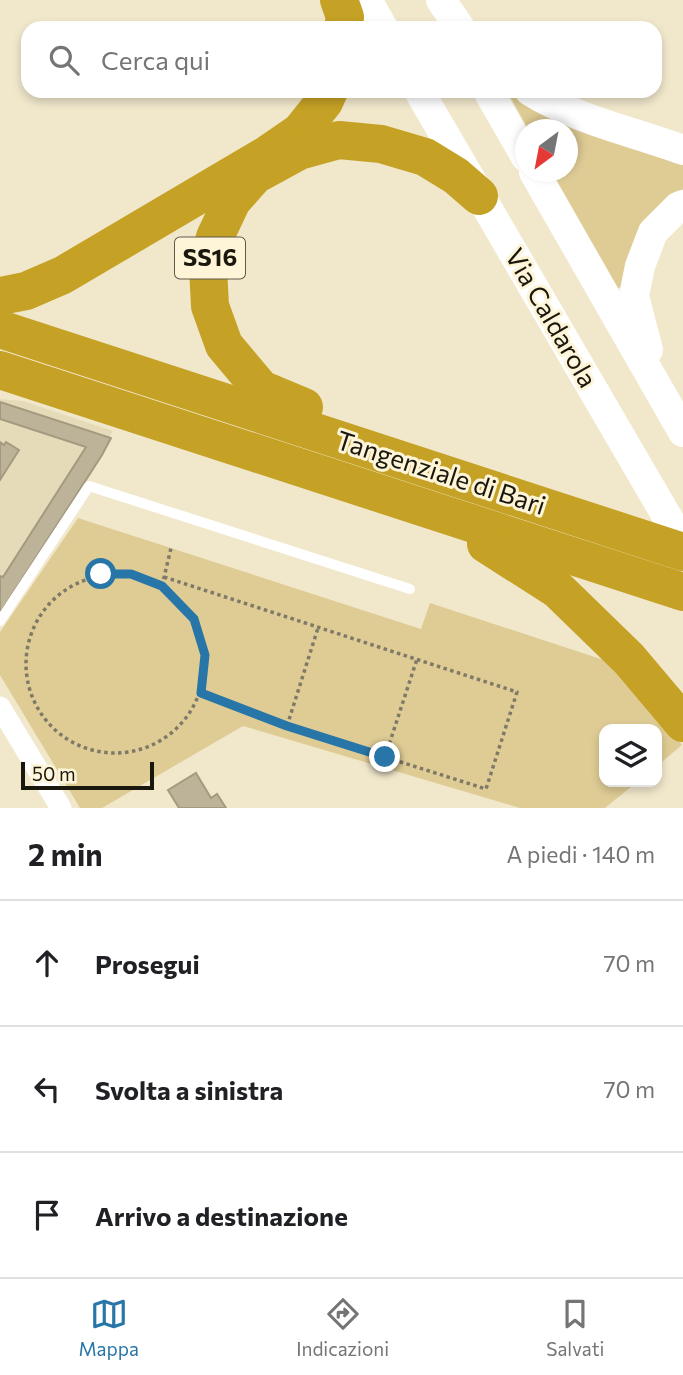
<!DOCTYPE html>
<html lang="it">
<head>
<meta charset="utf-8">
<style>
  :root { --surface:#fff; --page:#f6f6f6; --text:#202124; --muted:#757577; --line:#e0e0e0; --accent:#2876a8 }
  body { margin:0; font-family:Commissioner,sans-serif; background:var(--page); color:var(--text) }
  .controls { position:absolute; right:21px; bottom:21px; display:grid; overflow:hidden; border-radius:14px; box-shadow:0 4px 10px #0003 }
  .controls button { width:63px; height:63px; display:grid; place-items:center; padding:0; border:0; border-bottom:2px solid var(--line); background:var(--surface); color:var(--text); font:35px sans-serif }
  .compass { position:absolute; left:515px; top:119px; width:63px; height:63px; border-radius:50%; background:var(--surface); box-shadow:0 4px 10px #0003; rotate:212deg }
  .scale { position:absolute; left:21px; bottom:18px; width:133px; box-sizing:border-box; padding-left:7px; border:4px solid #1a170d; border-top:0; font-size:19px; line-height:24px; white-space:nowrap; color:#1a170d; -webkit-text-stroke:5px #fef5d9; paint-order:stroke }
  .stop { position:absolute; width:21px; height:21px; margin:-16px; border:5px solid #2876a8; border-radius:50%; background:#fff }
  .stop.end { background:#2876a8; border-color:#fff; box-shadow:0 2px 7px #0008 }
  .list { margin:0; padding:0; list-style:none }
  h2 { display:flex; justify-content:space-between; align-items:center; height:91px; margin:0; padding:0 28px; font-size:30px }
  h2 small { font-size:23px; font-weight:400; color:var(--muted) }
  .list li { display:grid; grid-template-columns:46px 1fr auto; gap:21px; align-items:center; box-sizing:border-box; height:126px; padding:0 28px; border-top:2px solid var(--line) }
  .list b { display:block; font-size:26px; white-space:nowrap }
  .list em { font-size:23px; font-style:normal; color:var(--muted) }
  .icon { flex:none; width:38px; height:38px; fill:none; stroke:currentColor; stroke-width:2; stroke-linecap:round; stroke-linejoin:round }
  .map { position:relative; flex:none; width:683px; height:808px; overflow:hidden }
  .search { position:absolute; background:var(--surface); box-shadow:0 4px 10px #0003; left:21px; right:21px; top:21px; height:77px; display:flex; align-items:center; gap:18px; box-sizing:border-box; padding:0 24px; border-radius:21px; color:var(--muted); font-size:26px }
  .sheet { height:469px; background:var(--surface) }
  nav { display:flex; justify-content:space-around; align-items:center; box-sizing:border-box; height:98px; border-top:2px solid var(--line); background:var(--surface); font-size:19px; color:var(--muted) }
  nav a { display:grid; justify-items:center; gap:4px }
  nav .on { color:var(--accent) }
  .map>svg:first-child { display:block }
</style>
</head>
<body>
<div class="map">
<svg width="683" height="808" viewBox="0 0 683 808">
  <rect width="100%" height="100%" fill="#f1e8cc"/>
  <!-- built -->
  <polygon fill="#e6dbb8" points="0,399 23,401 113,431 0,610"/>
  <!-- green -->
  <g fill="#dfcc95">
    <polygon points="507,91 516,92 683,160 683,189 665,203 623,287 618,288 552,172 568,172 568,130 528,129"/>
    <polygon points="78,518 421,629 430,603 613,663 661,715 682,745 657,766 657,729 604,729 604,782 637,782 605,808 520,808 243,726 102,808 80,808 0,675 0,632"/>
  </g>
  <!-- building -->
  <g fill="#bcb398" stroke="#a39a80" stroke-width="2">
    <polygon points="0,402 111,438 102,455 0,613 0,576 3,577 86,447 0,419"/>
    <polygon points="0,442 4,445 6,442 19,450 0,480"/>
    <polygon points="196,773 211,798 217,794 226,808 179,808 168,790"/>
  </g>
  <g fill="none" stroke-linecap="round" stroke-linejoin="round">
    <!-- path -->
    <g stroke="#7f7967" stroke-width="3.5" stroke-dasharray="3.5 3.5" stroke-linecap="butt">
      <circle cx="115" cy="664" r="89"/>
      <polyline points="164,577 517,692 486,789 287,726 201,693"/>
      <polyline points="162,586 171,548"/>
      <polyline points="287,726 318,628"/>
      <polyline points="385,757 417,659"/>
    </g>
    <!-- lane -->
    <polyline stroke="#fff" stroke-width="10" points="0,621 89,486 410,589"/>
    <!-- street -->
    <polyline stroke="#fff" stroke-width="21" points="0,707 61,808"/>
    <!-- secondary -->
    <g stroke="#fff" stroke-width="30">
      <polyline points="367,0 383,28"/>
      <polyline points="441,0 460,28"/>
      <polyline points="419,91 683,544"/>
      <polyline points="488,91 526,157"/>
      <path d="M530,91c47,29 101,40 153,59"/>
      <polyline points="534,172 683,432"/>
      <polyline points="648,350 634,296 640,266 653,232 678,207 683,205"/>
    </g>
    <!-- highway -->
    <g stroke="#c5a125" stroke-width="38">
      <polyline points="339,0 345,17 343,28"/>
      <polyline points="0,296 26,291 63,275 268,154 300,132 324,102 329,91"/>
      <polyline points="0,329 683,552"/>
      <polyline points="0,370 683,592"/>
      <polyline points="304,407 261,389 224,345 210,306 208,268 215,237 232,201 255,175 299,151 339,140 381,144 425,157 456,176 479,196"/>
      <polyline points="486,544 558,590 629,659 683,723"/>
    </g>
  </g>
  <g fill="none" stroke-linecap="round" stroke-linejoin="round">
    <!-- route -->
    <polyline stroke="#2876a8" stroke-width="9" points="101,574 131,574 162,586 194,619 205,655 201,693 287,726 385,757"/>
  </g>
  <g text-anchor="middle" stroke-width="6" stroke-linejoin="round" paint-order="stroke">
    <!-- shield labels -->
    <rect fill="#fef5d9" stroke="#5e5a4a" stroke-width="2" x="175" y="237.5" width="70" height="41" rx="5"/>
    <g font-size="24" font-weight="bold" fill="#1a170d">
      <text x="210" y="266">SS16</text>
    </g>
    <!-- street labels -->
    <g font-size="26" fill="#1a170d" stroke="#fef5d9">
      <text transform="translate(551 318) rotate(60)" y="9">Via Caldarola</text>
      <text transform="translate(441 473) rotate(18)" y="9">Tangenziale di Bari</text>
    </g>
  </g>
</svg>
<div class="controls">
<button><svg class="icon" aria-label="layers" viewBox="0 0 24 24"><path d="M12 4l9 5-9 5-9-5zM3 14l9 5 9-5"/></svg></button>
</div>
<svg class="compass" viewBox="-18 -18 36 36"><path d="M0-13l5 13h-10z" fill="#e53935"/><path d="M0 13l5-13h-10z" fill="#757577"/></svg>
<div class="scale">50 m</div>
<div class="stop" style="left:101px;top:574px"></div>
<div class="stop end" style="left:385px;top:757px"></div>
<div class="search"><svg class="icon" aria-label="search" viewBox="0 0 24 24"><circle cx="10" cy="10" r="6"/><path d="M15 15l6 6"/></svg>Cerca qui</div>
</div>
<section class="sheet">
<h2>2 min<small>A piedi · 140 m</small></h2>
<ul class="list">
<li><svg class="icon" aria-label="ahead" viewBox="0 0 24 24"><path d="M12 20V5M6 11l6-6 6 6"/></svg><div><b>Prosegui</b></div><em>70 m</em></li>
<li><svg class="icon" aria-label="left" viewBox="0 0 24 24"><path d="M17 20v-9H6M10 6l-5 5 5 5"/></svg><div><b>Svolta a sinistra</b></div><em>70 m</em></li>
<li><svg class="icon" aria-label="arrive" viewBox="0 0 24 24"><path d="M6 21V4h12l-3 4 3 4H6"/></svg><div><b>Arrivo a destinazione</b></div></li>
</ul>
</section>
<nav>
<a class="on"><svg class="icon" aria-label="map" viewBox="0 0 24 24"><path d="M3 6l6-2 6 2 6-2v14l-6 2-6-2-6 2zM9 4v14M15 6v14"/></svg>Mappa</a>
<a><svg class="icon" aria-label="directions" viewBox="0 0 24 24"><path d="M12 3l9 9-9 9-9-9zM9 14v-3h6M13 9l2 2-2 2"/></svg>Indicazioni</a>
<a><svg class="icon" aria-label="saved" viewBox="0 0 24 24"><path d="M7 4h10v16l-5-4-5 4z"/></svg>Salvati</a>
</nav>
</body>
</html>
